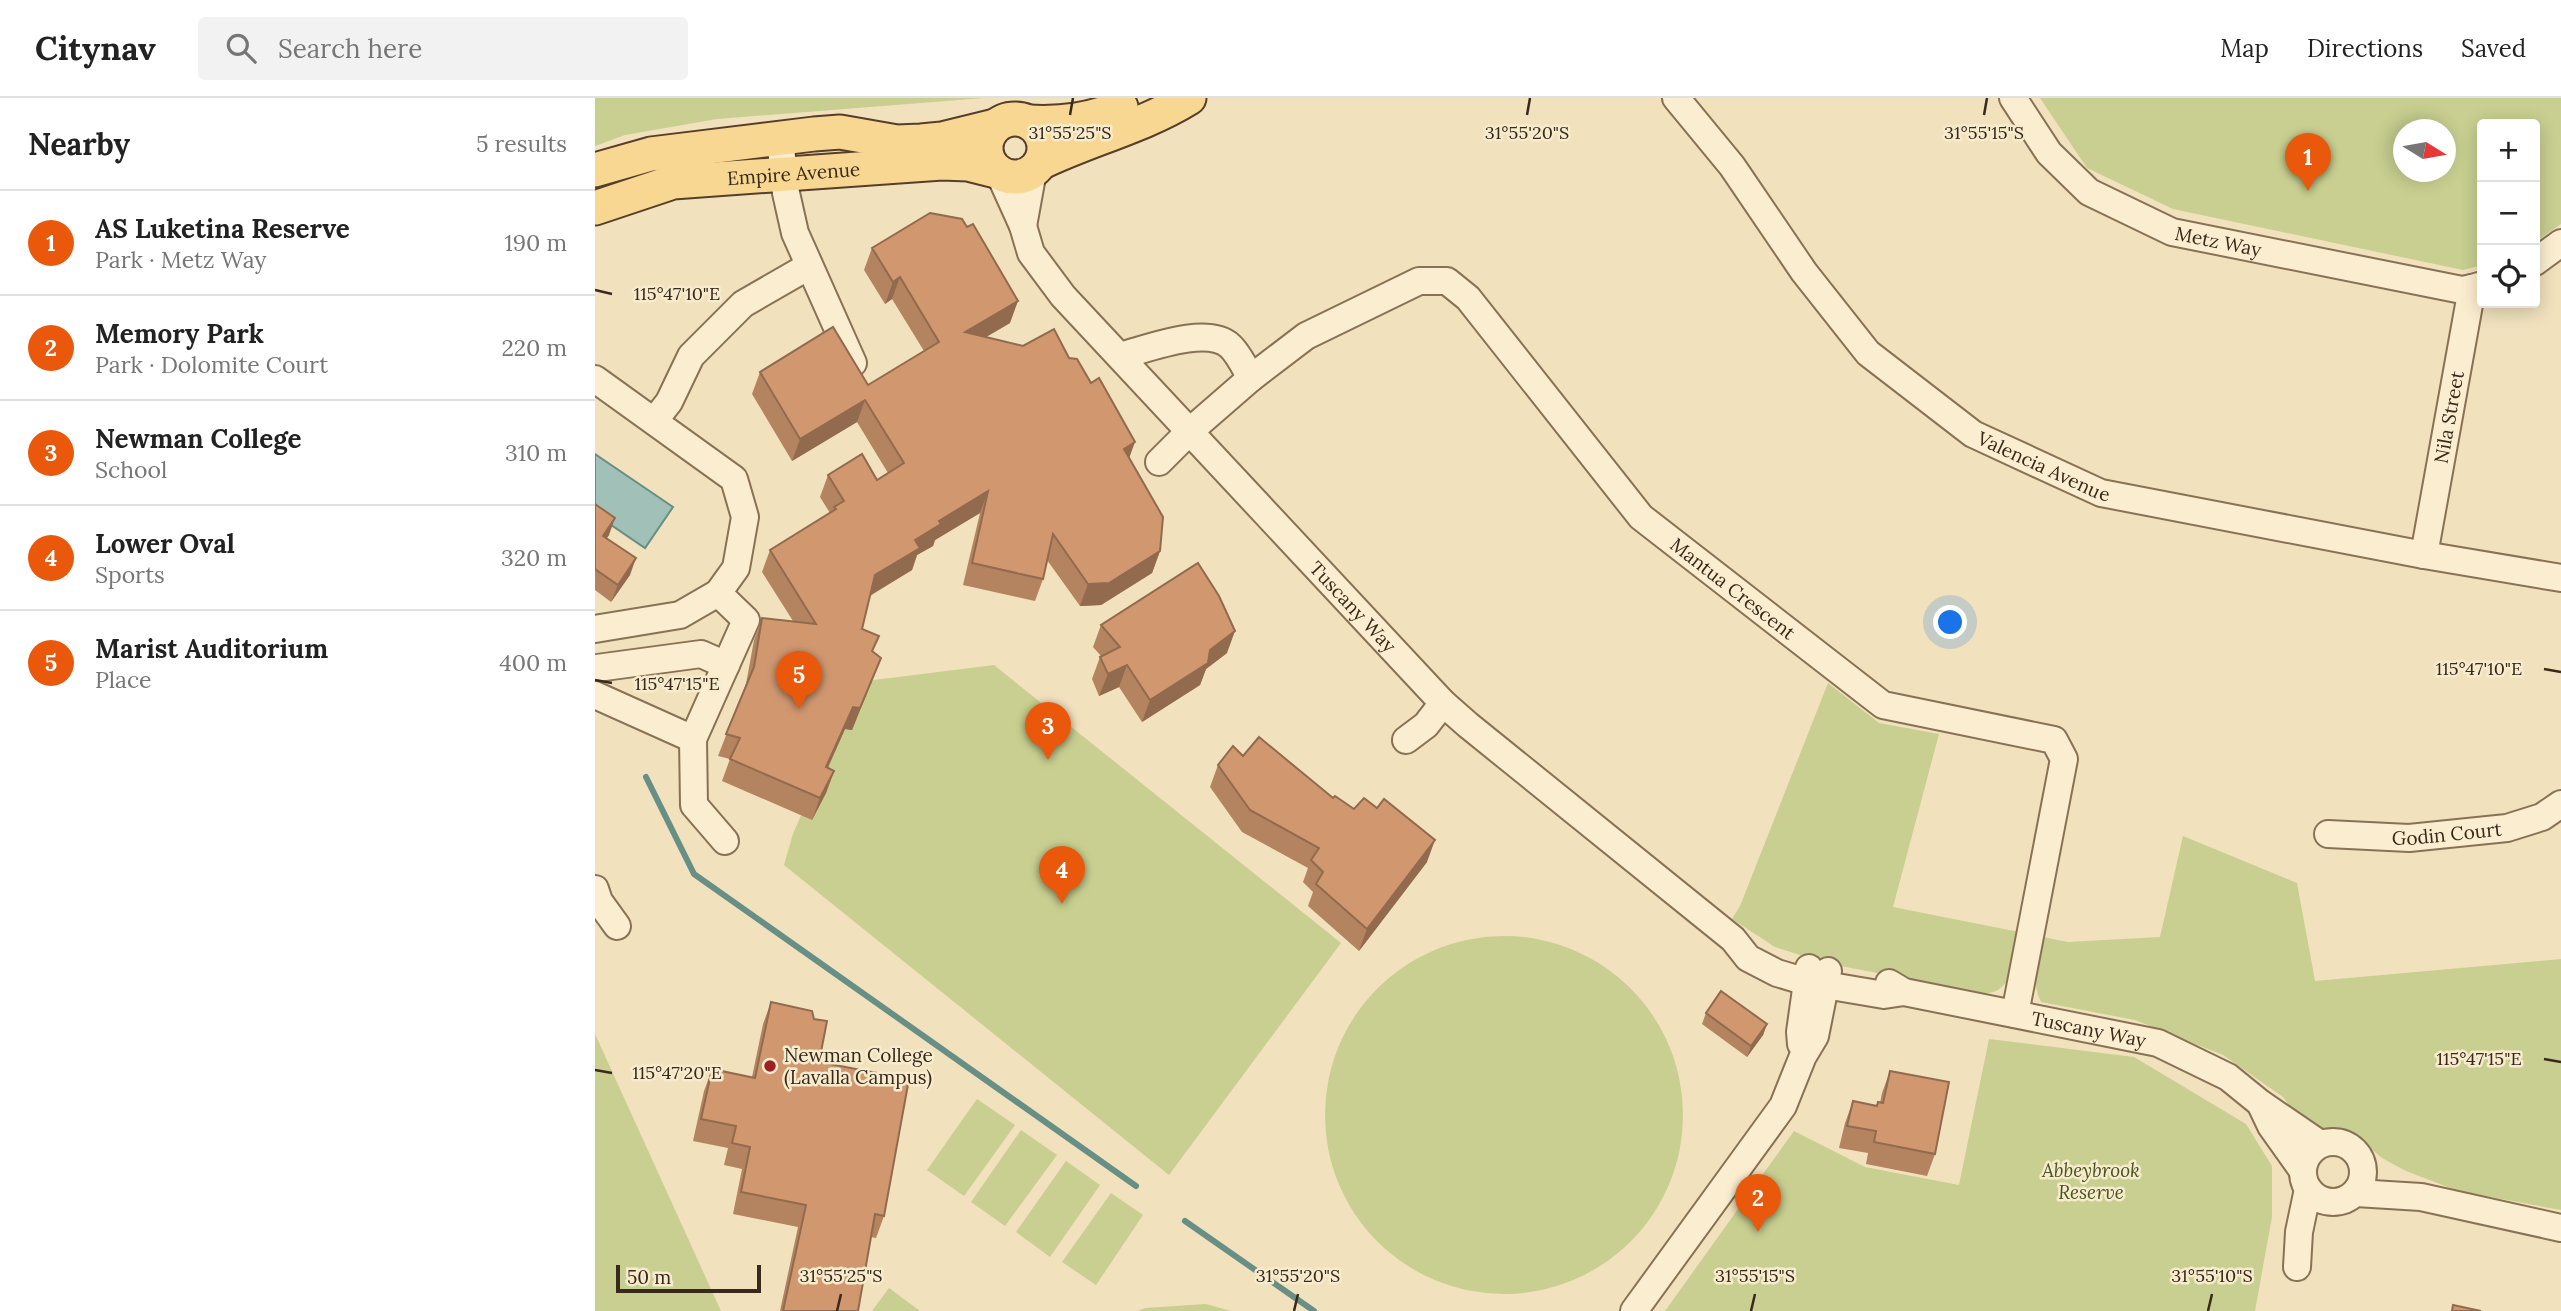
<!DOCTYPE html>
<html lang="en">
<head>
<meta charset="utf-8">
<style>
  :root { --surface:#fff; --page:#f2f2f2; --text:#222; --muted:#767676; --line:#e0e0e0; --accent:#ea580c }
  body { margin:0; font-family:Lora,serif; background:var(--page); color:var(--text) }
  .controls { position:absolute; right:21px; top:21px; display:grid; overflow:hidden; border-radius:7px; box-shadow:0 4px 18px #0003 }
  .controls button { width:63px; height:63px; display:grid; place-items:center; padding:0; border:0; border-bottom:2px solid var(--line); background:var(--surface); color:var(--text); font:35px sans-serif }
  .compass { position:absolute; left:1798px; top:21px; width:63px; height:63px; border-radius:50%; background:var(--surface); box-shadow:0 4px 18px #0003; rotate:101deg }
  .scale { position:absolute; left:21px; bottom:18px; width:145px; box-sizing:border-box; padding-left:7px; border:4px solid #38291b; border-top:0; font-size:19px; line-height:24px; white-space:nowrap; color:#38291b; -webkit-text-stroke:5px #f7ebcd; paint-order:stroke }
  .you { position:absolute; left:1356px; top:525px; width:24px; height:24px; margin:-18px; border:5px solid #fff; border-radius:50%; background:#1a73e8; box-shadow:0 0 0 10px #1a73e833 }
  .badge { display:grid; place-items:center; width:46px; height:46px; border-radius:50%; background:var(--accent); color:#fff; font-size:23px; font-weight:700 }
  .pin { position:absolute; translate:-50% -58px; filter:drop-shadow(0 2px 4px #0008) }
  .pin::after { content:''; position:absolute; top:37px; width:24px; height:21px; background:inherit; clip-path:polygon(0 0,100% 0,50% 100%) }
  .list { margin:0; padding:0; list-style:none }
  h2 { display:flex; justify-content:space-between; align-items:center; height:91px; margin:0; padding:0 28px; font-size:30px }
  h2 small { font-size:23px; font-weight:400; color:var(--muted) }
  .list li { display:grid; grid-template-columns:46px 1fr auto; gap:21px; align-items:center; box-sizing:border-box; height:105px; padding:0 28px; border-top:2px solid var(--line) }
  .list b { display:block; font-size:26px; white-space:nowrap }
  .list p { margin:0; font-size:23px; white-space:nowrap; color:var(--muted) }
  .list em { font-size:23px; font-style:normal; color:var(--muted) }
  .icon { flex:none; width:38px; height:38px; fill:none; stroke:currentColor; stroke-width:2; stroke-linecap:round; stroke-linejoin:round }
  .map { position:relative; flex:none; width:1966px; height:1213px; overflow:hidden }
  header { display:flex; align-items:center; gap:42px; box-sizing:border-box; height:98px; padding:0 35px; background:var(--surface); border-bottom:2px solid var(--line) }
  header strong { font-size:33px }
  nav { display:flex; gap:38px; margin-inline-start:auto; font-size:24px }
  .search { width:490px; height:63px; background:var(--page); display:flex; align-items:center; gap:18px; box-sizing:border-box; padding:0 24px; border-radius:7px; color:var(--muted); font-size:26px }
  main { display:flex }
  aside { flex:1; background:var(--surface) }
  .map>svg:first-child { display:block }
</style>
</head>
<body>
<header>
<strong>Citynav</strong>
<div class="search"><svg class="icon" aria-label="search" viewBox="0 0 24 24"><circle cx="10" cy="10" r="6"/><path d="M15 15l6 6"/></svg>Search here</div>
<nav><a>Map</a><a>Directions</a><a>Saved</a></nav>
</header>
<main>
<aside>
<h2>Nearby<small>5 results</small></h2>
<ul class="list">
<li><span class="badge">1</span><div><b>AS Luketina Reserve</b><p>Park · Metz Way</p></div><em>190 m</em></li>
<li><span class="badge">2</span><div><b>Memory Park</b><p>Park · Dolomite Court</p></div><em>220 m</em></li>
<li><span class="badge">3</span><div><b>Newman College</b><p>School</p></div><em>310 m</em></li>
<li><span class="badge">4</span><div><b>Lower Oval</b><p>Sports</p></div><em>320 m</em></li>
<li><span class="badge">5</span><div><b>Marist Auditorium</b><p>Place</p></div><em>400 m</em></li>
</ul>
</aside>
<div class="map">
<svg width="1966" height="1213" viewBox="0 0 1966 1213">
  <rect width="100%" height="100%" fill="#f1e1bd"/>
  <!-- green -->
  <g fill="#c8cf90" fill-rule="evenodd">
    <polygon points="0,0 389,0 122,21 30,37 0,48"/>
    <path d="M1445,0h521v126l-26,18v-118h-53v141l-19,5 -290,-61 -86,-41zM1808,32h42v42h-42z"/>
    <polygon points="399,567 746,845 574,1077 189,767 198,736 263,584"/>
    <path d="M1233,585l51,40 60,11 -46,173 126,25c-5,24 -5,64 -37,61l-157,-30 -50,-16 -43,-28 8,-13z"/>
    <path d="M1588,738l114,47 18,98 246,-22v251l-103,-19 -52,-20 -24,-13 -17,-14 -20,-12 -32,-5 -16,-11 -14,-19 -60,-42 -88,-35 -94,-18c-11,-22 -3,-42 2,-65l25,5 92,-5z"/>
    <circle cx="909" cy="1017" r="179"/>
    <polygon points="0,936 126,1213 0,1213"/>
    <polygon points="1394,941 1539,959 1651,1026 1677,1068 1677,1119 1660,1213 1070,1213 1199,1033 1270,1069 1364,1087"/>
    <polygon points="382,1001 420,1027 369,1098 332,1072"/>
    <polygon points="426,1032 462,1057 410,1128 376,1104"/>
    <polygon points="471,1063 505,1087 455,1159 421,1134"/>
    <polygon points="516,1095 548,1117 501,1187 467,1164"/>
    <polygon points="294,1190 325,1213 277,1213"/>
    <polygon points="611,1206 636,1213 543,1213 550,1210"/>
  </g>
  <!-- water -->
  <polygon fill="#a1c1b8" stroke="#688f85" stroke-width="2" points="0,356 78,409 50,450 0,416"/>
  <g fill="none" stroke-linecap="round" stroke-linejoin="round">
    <!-- stream -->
    <g stroke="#688f85" stroke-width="6">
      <polyline points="51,679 99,776 541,1088"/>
      <polyline points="590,1123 719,1213"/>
    </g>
    <!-- minor casing -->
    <g stroke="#897155" stroke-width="30">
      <g id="minor">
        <path id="s1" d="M1081,0l56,68 72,106 64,81 105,81 128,59 323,62 137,23"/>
        <path id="s2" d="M1418,0l36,55 40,39 83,40 290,58 10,-2"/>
        <polyline points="185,41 191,95 200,135 258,265"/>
        <path id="s3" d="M404,75l24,53 8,27 32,43 380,407 25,22 265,214 15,19 29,15 30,9 77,13 20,-3"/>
        <polyline points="428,128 438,73"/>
        <polyline points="1940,164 1966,145"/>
        <path d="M525,258c27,-7 87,-31 110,-10 8,7 15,22 21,32"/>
        <polyline points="0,281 139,381 150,419 141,470 123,495 85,517 0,531"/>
        <polyline points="59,323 74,304 96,258 148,206 214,168"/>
        <path id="s4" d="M564,364l31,-31 61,-53 55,-42 113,-55h28l21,17 173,219 242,188 171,35 10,19 -49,255"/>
        <path id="s5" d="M1829,457l48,-267 10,-3"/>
        <polyline points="2,570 106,556 131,567"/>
        <polyline points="0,597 98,641 151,522 123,495"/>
        <polyline points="98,641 99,707 130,743"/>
        <polyline points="811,642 831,627 848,605"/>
        <path id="s6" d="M1733,736l81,4 98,-10 35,-11 19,-13"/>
        <polyline points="0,791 4,803 22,828"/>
        <path id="s7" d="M1294,885l15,9 254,51 70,34 32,26 60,41"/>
        <polyline points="1206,946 1205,934 1214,870"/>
        <polyline points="1667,1009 1676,1028 1708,1073"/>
        <circle cx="1738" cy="1074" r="30"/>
        <polyline points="1761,1095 1826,1099 1966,1130"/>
        <polyline points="1702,1169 1704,1134 1713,1091"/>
        <polyline points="1039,1213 1188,1008 1208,958 1220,938 1233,873"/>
      </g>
    </g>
    <!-- major casing -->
    <g stroke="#563e2a" stroke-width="37">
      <g id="major">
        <circle cx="420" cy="50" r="29"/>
        <path d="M433,24c34,2 62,-2 93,-15"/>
        <path d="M445,65c49,-24 102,-36 149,-65"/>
        <polyline points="0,72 56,56 219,36 245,34 302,44 326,43 347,41 400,28"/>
        <path id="s8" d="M0,110l78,-26 269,-19 26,1 28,7"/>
      </g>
    </g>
    <!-- minor -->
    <use href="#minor" stroke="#fbeed0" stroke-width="26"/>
    <!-- major -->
    <use href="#major" stroke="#f7d791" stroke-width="33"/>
  </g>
  <!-- wall -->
  <g fill="#b48360">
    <polygon points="277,150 415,225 391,239 474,260 534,361 565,453 557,475 506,507 485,508 452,462 448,481 440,503 368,487 385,415 340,442 338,448 322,457 317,472 275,498 267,531 278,554 286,560 257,632 250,631 233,670 239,673 231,695 217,722 127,683 135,661 123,658 151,586 159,542 167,520 198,523 167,474 175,452 235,415 225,399 233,377 282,382 293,375 262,324 197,363 157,296 165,274 273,287 329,253 297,201 290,206 269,172"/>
    <polygon points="0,406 14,437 12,440 35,477 16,504 0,492"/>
    <polygon points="506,527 632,555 611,571 605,587 547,624 524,589 504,598 497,581 505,559 506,558 498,549"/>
    <polygon points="648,658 738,700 832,764 764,853 713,808 718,794 708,784 713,770 647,734 615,689 623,667"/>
    <polygon points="176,904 224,964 289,1118 281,1140 276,1139 263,1213 185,1213 203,1129 138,1116 147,1071 129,1067 133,1050 98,1043 109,993 117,971 157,979 168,926"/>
    <polygon points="1111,915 1172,926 1168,937 1152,959 1107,926"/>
    <polygon points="1295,973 1340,1056 1332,1078 1271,1066 1273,1055 1244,1050 1250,1025 1258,1003 1281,1008 1285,1005 1287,995"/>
  </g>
  <!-- shaded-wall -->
  <g fill="#926a4e">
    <polygon points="305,179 297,201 290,206 298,184"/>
    <polygon points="423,203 415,225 362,256 370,234"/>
    <polygon points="270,302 262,324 197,363 205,341"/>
    <polygon points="540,344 532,366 529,351"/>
    <polygon points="393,393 385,415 340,442 338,448 322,457 317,472 272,499 280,477 320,442 344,423"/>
    <polygon points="20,420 14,437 2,454 8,438"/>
    <polygon points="565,453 557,475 506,507 485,508 493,486"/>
    <polygon points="41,460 35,477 16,504 23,487"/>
    <polygon points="640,533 632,555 611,571 605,587 547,624 555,602 615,552"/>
    <polygon points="286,560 257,632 250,631 223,691 231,669 258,609"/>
    <polygon points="532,567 524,589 504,598 513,576"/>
    <polygon points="239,673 231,695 217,722 225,700"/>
    <polygon points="840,742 832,764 764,853 772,831"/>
    <polygon points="1172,926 1168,937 1152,959 1156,948"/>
  </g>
  <!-- building -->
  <g fill="#d19870" stroke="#926a4e" stroke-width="2">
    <polygon points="335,115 367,121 372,129 378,126 423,203 370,234 428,248 459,231 474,260 482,261 496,285 504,280 540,344 529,351 568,419 565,453 514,485 493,486 458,436 448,481 377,465 393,393 344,423 346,426 320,442 325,450 280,477 267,531 284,538 277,553 286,560 265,610 258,609 231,669 239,673 225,700 135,661 145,640 131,636 159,569 167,520 221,526 175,452 241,411 239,409 249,403 233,377 267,356 282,382 309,365 270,302 205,341 165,274 238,229 273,287 344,244 305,179 298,184 277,150"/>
    <polygon points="0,406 20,420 8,438 41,460 23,487 0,471"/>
    <polygon points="603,465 624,498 640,533 615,552 613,565 555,602 532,567 513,576 505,559 525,549 506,527"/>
    <polygon points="664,639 738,700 740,698 759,711 769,700 782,710 789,701 840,742 772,831 721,786 728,774 716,762 724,750 655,712 623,667 638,648 648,658"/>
    <polygon points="1126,893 1172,926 1156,948 1111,915"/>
    <polygon points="176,904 217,913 219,921 232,923 224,964 314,981 289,1118 280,1116 263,1213 188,1213 211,1107 146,1094 155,1049 137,1045 141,1028 106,1021 117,971 160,980"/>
    <polygon points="1295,973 1354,984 1340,1056 1279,1044 1281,1033 1252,1028 1258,1003 1282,1008 1283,1004 1288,1005"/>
    <polygon points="1858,1207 1886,1213 1857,1213"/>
  </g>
  <!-- ticks -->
  <path fill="none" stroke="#38291b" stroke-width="2.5" d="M475,17l3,-17M932,17l3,-17M1389,17l3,-17M0,192l17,4M1949,571l17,3M0,582l17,3M1949,961l17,3M0,972l17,3M242,1213l4,-17M699,1213l4,-17M1156,1213l4,-17M1613,1213l4,-17"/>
  <!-- markers -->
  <circle fill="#9c2123" stroke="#f7ebcd" stroke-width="2.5" cx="175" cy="968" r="7"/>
  <g text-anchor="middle" stroke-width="5" stroke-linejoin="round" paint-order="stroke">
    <!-- street labels -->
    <g font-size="19" fill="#38291b" stroke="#f7ebcd">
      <text dy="7" stroke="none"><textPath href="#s8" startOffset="203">Empire Avenue</textPath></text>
      <text dy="7" stroke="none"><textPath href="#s2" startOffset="261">Metz Way</textPath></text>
      <text dy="7" stroke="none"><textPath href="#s5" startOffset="140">Nila Street</textPath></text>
      <text dy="7" stroke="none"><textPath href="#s1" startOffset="530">Valencia Avenue</textPath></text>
      <text dy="7" stroke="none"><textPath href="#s4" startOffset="770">Mantua Crescent</textPath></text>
      <text dy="7" stroke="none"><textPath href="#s3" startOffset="565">Tuscany Way</textPath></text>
      <text dy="7" stroke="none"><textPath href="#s6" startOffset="119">Godin Court</textPath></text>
      <text dy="7" stroke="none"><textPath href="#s7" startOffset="206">Tuscany Way</textPath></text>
    </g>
    <!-- poi labels -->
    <g font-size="19" fill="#38291b" stroke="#f7ebcd" text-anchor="start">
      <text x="189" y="964">Newman College<tspan x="189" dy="22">(Lavalla Campus)</tspan></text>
    </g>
    <!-- park labels -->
    <g font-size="19" font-style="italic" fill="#485520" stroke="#f7ebcd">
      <text x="1496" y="1079">Abbeybrook<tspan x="1496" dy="22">Reserve</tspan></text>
    </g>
  </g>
  <g font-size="18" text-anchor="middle" fill="#38291b" stroke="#f7ebcd" stroke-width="5" stroke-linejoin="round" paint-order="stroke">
    <text x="475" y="41">31°55'25"S</text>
    <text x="932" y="41">31°55'20"S</text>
    <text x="1389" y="41">31°55'15"S</text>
    <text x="82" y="202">115°47'10"E</text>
    <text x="1884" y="577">115°47'10"E</text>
    <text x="82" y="592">115°47'15"E</text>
    <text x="1884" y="967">115°47'15"E</text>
    <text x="82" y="981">115°47'20"E</text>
    <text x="246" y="1184">31°55'25"S</text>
    <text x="703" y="1184">31°55'20"S</text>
    <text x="1160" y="1184">31°55'15"S</text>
    <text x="1617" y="1184">31°55'10"S</text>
  </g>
</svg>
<div class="controls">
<button>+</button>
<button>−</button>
<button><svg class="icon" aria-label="locate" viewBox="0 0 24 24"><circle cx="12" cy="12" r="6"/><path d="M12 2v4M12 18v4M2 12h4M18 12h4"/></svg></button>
</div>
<svg class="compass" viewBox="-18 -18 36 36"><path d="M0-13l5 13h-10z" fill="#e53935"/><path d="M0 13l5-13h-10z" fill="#767676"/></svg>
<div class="scale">50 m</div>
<div class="you"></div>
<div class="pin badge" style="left:1713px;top:93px">1</div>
<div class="pin badge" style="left:1163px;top:1134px">2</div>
<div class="pin badge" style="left:453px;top:662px">3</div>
<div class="pin badge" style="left:467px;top:806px">4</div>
<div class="pin badge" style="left:204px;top:611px">5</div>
</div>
</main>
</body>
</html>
